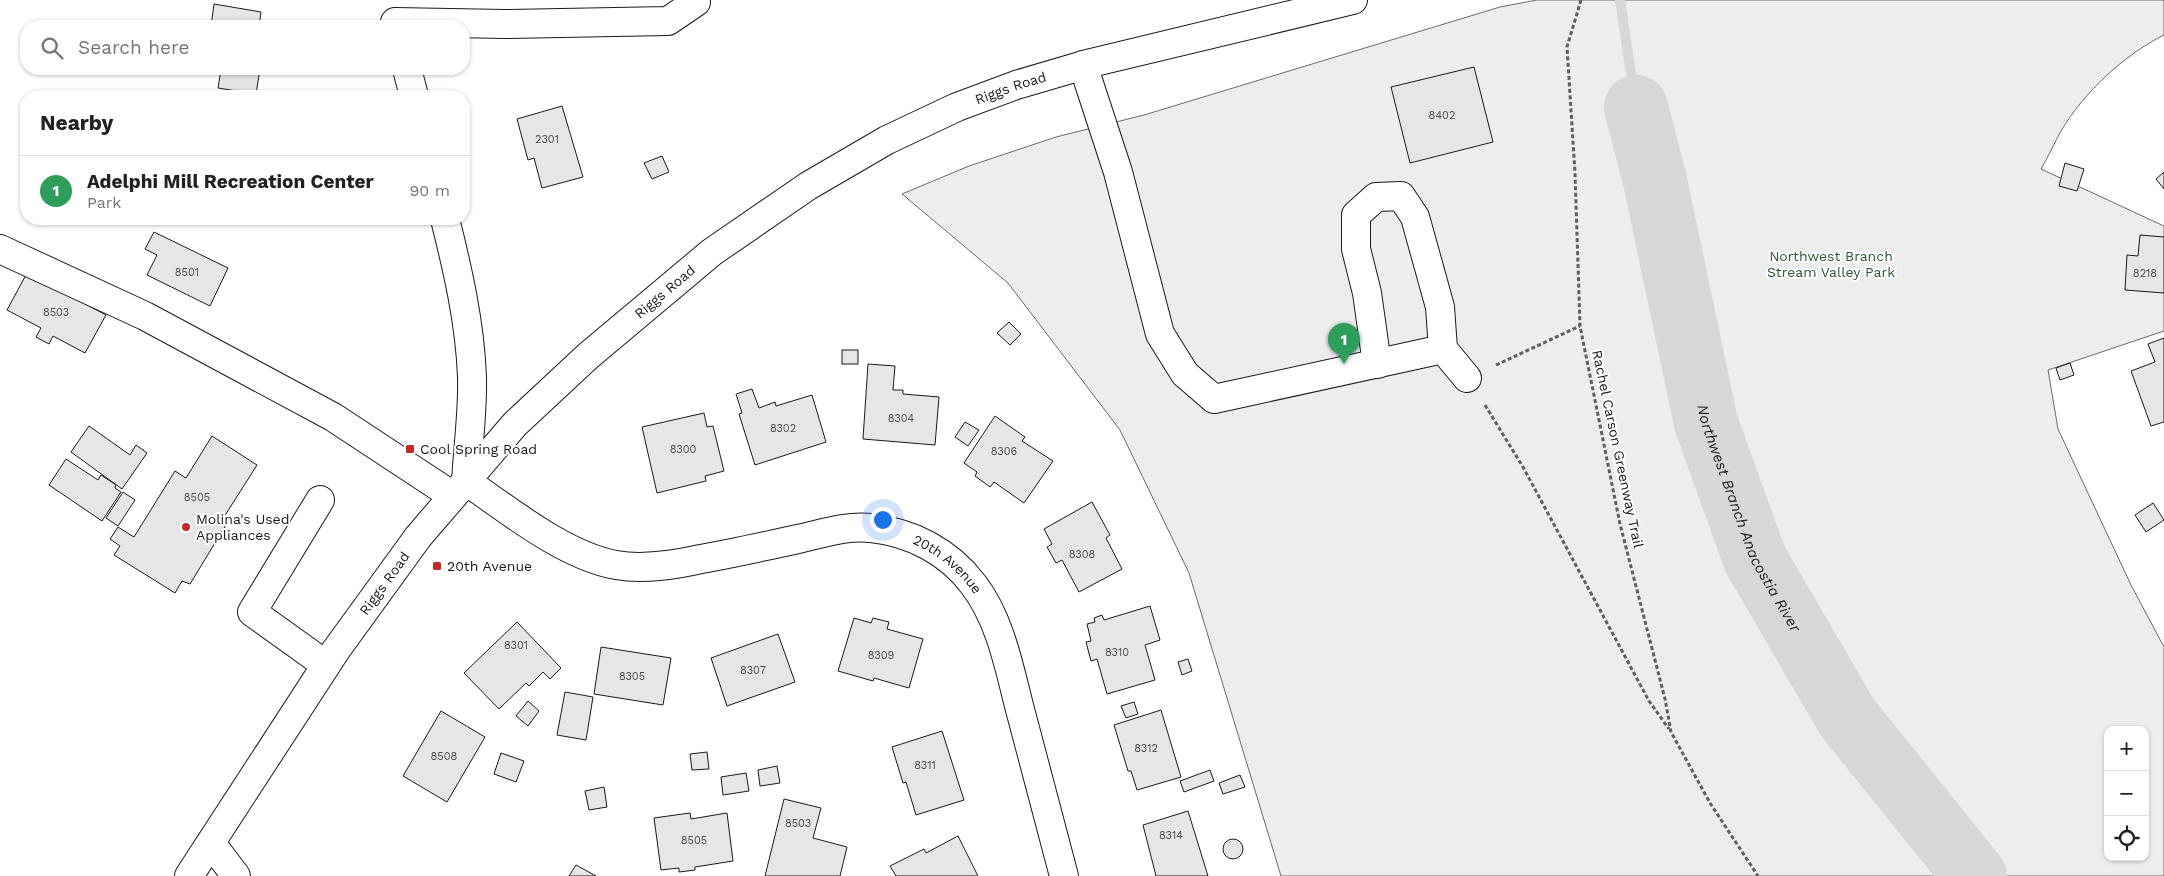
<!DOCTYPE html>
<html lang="en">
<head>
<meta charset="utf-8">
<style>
  :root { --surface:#fff; --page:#f2f2f2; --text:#202124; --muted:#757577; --line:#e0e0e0; --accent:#7c3aed }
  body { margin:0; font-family:"Work Sans",sans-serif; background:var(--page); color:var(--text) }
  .controls { position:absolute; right:15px; bottom:15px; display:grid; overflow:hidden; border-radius:10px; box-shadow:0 1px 4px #0004 }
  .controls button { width:45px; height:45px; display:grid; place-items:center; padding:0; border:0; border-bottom:1px solid var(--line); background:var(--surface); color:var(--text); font:25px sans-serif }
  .you { position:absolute; left:882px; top:519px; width:18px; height:18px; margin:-12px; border:4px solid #fff; border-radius:50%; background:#1a73e8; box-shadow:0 0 0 8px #1a73e833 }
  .badge { display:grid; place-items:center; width:32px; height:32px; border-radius:50%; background:var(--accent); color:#fff; font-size:16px; font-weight:700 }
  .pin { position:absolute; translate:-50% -41px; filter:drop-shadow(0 1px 2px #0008) }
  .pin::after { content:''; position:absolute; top:26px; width:18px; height:15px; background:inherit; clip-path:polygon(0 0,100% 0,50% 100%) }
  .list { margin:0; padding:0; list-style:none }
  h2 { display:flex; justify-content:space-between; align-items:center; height:65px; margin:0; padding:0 20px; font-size:21px }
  h2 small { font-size:16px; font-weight:400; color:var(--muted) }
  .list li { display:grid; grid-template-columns:32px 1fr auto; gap:15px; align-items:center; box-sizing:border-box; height:70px; padding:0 20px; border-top:1px solid var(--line) }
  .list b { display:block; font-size:19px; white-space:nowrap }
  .list p { margin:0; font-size:16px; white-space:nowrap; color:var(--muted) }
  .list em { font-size:16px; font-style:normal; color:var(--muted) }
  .icon { flex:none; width:28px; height:28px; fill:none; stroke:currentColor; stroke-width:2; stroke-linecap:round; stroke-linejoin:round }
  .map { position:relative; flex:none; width:2164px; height:876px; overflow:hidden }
  .search { position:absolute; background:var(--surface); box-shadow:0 1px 4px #0004; left:20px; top:20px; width:450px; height:55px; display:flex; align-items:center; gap:12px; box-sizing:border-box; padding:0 18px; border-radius:20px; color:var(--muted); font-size:19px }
  .panel { position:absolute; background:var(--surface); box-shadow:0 1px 4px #0004; left:20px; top:90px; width:450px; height:135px; border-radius:20px }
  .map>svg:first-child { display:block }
</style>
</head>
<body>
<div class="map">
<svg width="2164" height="876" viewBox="0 0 2164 876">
  <rect width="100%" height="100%" fill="#fff"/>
  <!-- green -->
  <path fill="#ededed" stroke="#6a6a6a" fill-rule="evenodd" d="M1537,0h627v35c-40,20 -80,57 -103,96 -7,13 -13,26 -20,38l123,57v105l-116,39 10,59 73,156 33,62v229h-883l-92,-303 -69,-143 -112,-147 -106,-89 67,-28 87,-29 88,-22 356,-108zM2108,730h37v127h-37z"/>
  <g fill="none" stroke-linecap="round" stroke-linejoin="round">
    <!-- stream -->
    <polyline stroke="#d7d7d7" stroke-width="10" points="1620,0 1636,107"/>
    <!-- river -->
    <path stroke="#d7d7d7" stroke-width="64" id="s1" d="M1636,107l19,74 51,242 49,136 92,158 128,159"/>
  </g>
  <!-- building -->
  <g fill="#e6e6e6" stroke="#1a1a1a">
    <polygon points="214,4 261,12 259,26 211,26"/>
    <polygon points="1474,67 1493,142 1410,163 1391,87"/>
    <polygon points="221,69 260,69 256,94 218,88"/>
    <polygon points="562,106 583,177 542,188 534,158 528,160 517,119"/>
    <polygon points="662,156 669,172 652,179 644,163"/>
    <polygon points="2065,163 2084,169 2077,191 2059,186"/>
    <polygon points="2164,172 2164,189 2156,179"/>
    <polygon points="154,232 228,268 210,306 147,275 157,255 145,249"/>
    <polygon points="2140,235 2164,237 2164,293 2125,290 2127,255 2138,256"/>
    <polygon points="27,273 106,315 85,353 53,336 49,344 36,337 41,328 7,310"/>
    <polygon points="1009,322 1021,334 1010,345 997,333"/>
    <polygon points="2164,338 2164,422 2151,426 2131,371 2155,362 2148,344"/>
    <rect x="842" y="350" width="16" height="14"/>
    <polygon points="2070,363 2074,375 2060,380 2056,368"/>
    <polygon points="868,364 895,366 893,390 903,390 903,394 939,397 935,445 863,439"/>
    <polygon points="752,389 759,408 775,402 776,406 812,395 826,442 755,465 739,414 742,413 736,394"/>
    <polygon points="704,413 707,427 713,426 724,471 705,476 706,481 657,493 642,427"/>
    <polygon points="995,416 1025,437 1022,441 1053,461 1024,503 994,482 990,487 975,476 977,472 964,463"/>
    <polygon points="965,422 979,430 968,446 955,437"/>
    <polygon points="89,426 130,455 136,445 147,453 122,489 71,452"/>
    <polygon points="212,436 257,465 224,517 229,520 190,584 182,581 175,593 114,555 120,546 110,539 118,527 134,537 175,471 186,478"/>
    <polygon points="66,459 98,480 101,475 116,485 115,488 121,492 102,521 49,485"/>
    <polygon points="123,492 135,500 118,526 106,518"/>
    <polygon points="1092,502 1110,535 1106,538 1122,569 1079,592 1062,560 1056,563 1047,547 1052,544 1044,529"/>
    <polygon points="2153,503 2164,520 2146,532 2135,515"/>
    <polygon points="1150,606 1160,640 1145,645 1155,680 1107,694 1097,659 1091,661 1086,642 1091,641 1087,624 1095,622 1094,618 1102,615 1104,620"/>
    <polygon points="854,618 871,623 873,618 889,622 887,629 923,639 909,688 874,678 873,681 838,671"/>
    <polygon points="517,622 561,668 550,679 543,672 529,686 526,683 499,709 464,673"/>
    <polygon points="778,634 795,682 727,706 711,658"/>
    <polygon points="601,647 671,658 663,705 594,694"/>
    <polygon points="1188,659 1192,671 1182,675 1178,662"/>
    <polygon points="565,692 593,697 586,740 557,735"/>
    <polygon points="528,701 539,711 528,726 516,716"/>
    <polygon points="1134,702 1138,714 1126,718 1121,706"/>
    <polygon points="1161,710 1181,777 1137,790 1131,771 1128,771 1114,725"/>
    <polygon points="441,711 485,737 447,802 403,776"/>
    <polygon points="942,731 964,800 916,815 906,782 903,783 892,747"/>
    <polygon points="707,752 709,769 692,770 690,754"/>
    <polygon points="501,753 524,761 516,782 494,774"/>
    <polygon points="777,766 780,783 760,786 758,770"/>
    <polygon points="1210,770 1214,781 1184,792 1180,781"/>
    <polygon points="746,773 749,791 723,795 721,777"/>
    <polygon points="1240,775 1245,787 1223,794 1219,783"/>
    <polygon points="604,787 607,807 589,810 585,791"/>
    <polygon points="784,799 821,808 813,838 847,847 840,876 765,876"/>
    <polygon points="1188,811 1208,876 1156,876 1143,825"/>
    <polygon points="690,813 691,819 727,813 733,861 695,867 695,870 679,872 679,868 661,870 654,818"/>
    <polygon points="958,836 978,876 896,876 890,866 924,849 926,853"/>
    <circle cx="1233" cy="849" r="10"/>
    <polygon points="576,865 596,876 569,876"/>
  </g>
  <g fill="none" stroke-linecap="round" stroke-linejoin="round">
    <!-- minor casing -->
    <g stroke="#1a1a1a" stroke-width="30">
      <g id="minor">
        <polyline points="395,22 505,24 668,21 696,2 696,0"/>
        <polyline points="1083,65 1118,172 1160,334 1185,374 1214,399 1443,349"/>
        <polyline points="407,69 414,96"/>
        <path id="s2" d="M445,219c13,52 25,104 27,158 1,34 -4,69 -6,104 42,29 99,75 150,84 28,5 58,0 85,-6 33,-6 65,-13 97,-20 23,-5 49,-14 73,-11 40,4 78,24 102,56 29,37 37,89 49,133 14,53 28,106 42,159"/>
        <polyline points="0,249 145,316 333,417 453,496"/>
        <polyline points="1377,364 1367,293 1356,249 1356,215 1376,197 1401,196 1415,217 1440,307 1443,349 1467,378"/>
        <polyline points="320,500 252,612 326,665"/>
        <polyline points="211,843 236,876"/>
      </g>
    </g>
    <!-- major casing -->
    <g stroke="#1a1a1a" stroke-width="30">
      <g id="major">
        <path id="s3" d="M189,876l147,-226 82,-113 97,-113 73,-68 124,-104 96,-66 79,-46 70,-33 59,-22 75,-22 262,-63"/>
      </g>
    </g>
    <!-- path -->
    <g stroke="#5f5f5f" stroke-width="3" stroke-dasharray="4 2.5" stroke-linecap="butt">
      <polyline points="1581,0 1567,47 1575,173 1580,326 1620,524 1665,699 1671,732 1710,803 1758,876"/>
      <polyline points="1496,365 1580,326"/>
      <polyline points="1485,405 1523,467 1649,701 1669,729"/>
    </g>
    <!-- minor -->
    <use href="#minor" stroke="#fff" stroke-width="28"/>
    <!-- major -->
    <use href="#major" stroke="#fff" stroke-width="28"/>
  </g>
  <!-- markers -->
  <g fill="#c62828" stroke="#fff" stroke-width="2">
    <rect x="405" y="444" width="10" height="10" rx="2.5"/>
    <circle cx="186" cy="527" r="5"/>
    <rect x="432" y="561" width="10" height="10" rx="2.5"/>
  </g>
  <g text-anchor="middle" stroke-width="4" stroke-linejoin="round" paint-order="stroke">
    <!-- number labels -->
    <g font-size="11" fill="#4d4d4d">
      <text x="1442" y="119">8402</text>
      <text x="547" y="143">2301</text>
      <text x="187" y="276">8501</text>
      <text x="2145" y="277">8218</text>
      <text x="56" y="316">8503</text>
      <text x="901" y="422">8304</text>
      <text x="783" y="432">8302</text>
      <text x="683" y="453">8300</text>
      <text x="1004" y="455">8306</text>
      <text x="197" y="501">8505</text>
      <text x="1082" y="558">8308</text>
      <text x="516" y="649">8301</text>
      <text x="1117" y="656">8310</text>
      <text x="881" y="659">8309</text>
      <text x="753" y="674">8307</text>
      <text x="632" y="680">8305</text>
      <text x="1146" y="752">8312</text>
      <text x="444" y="760">8508</text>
      <text x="925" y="769">8311</text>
      <text x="798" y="827">8503</text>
      <text x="1171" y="839">8314</text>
      <text x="694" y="844">8505</text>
    </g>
    <!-- street labels -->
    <g font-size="14" fill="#1a1a1a" stroke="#fff">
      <text dy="5" stroke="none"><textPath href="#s3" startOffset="1162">Riggs Road</textPath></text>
      <text dy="5" stroke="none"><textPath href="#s3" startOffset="758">Riggs Road</textPath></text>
      <text transform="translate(1618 449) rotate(78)" y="5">Rachel Carson Greenway Trail</text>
      <text dy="5" stroke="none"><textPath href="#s2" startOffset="784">20th Avenue</textPath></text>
      <text dy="5" stroke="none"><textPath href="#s3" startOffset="352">Riggs Road</textPath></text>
    </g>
    <!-- park labels -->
    <g font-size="14" fill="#2b5a34" stroke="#fff">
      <text x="1831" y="261">Northwest Branch<tspan x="1831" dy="16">Stream Valley Park</tspan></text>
    </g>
    <!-- poi labels -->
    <g font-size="14" fill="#1a1a1a" stroke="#fff" text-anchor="start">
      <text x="420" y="454">Cool Spring Road</text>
      <text x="196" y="524">Molina's Used<tspan x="196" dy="16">Appliances</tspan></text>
      <text x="447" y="571">20th Avenue</text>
    </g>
    <!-- water labels -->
    <g font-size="15" font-style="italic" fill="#1a1a1a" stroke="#fff">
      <text dy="5" stroke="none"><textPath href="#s1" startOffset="428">Northwest Branch Anacostia River</textPath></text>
    </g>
  </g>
</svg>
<div class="controls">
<button>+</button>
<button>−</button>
<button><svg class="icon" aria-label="locate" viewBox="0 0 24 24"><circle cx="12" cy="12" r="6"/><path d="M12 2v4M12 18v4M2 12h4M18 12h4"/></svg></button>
</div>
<div class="you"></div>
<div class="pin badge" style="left:1344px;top:364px;background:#2e9e5b">1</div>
<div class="search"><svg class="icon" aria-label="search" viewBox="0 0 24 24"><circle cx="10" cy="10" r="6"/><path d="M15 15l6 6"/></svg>Search here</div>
<section class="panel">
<h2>Nearby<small></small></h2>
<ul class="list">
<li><span class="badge" style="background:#2e9e5b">1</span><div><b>Adelphi Mill Recreation Center</b><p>Park</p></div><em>90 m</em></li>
</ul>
</section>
</div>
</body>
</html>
